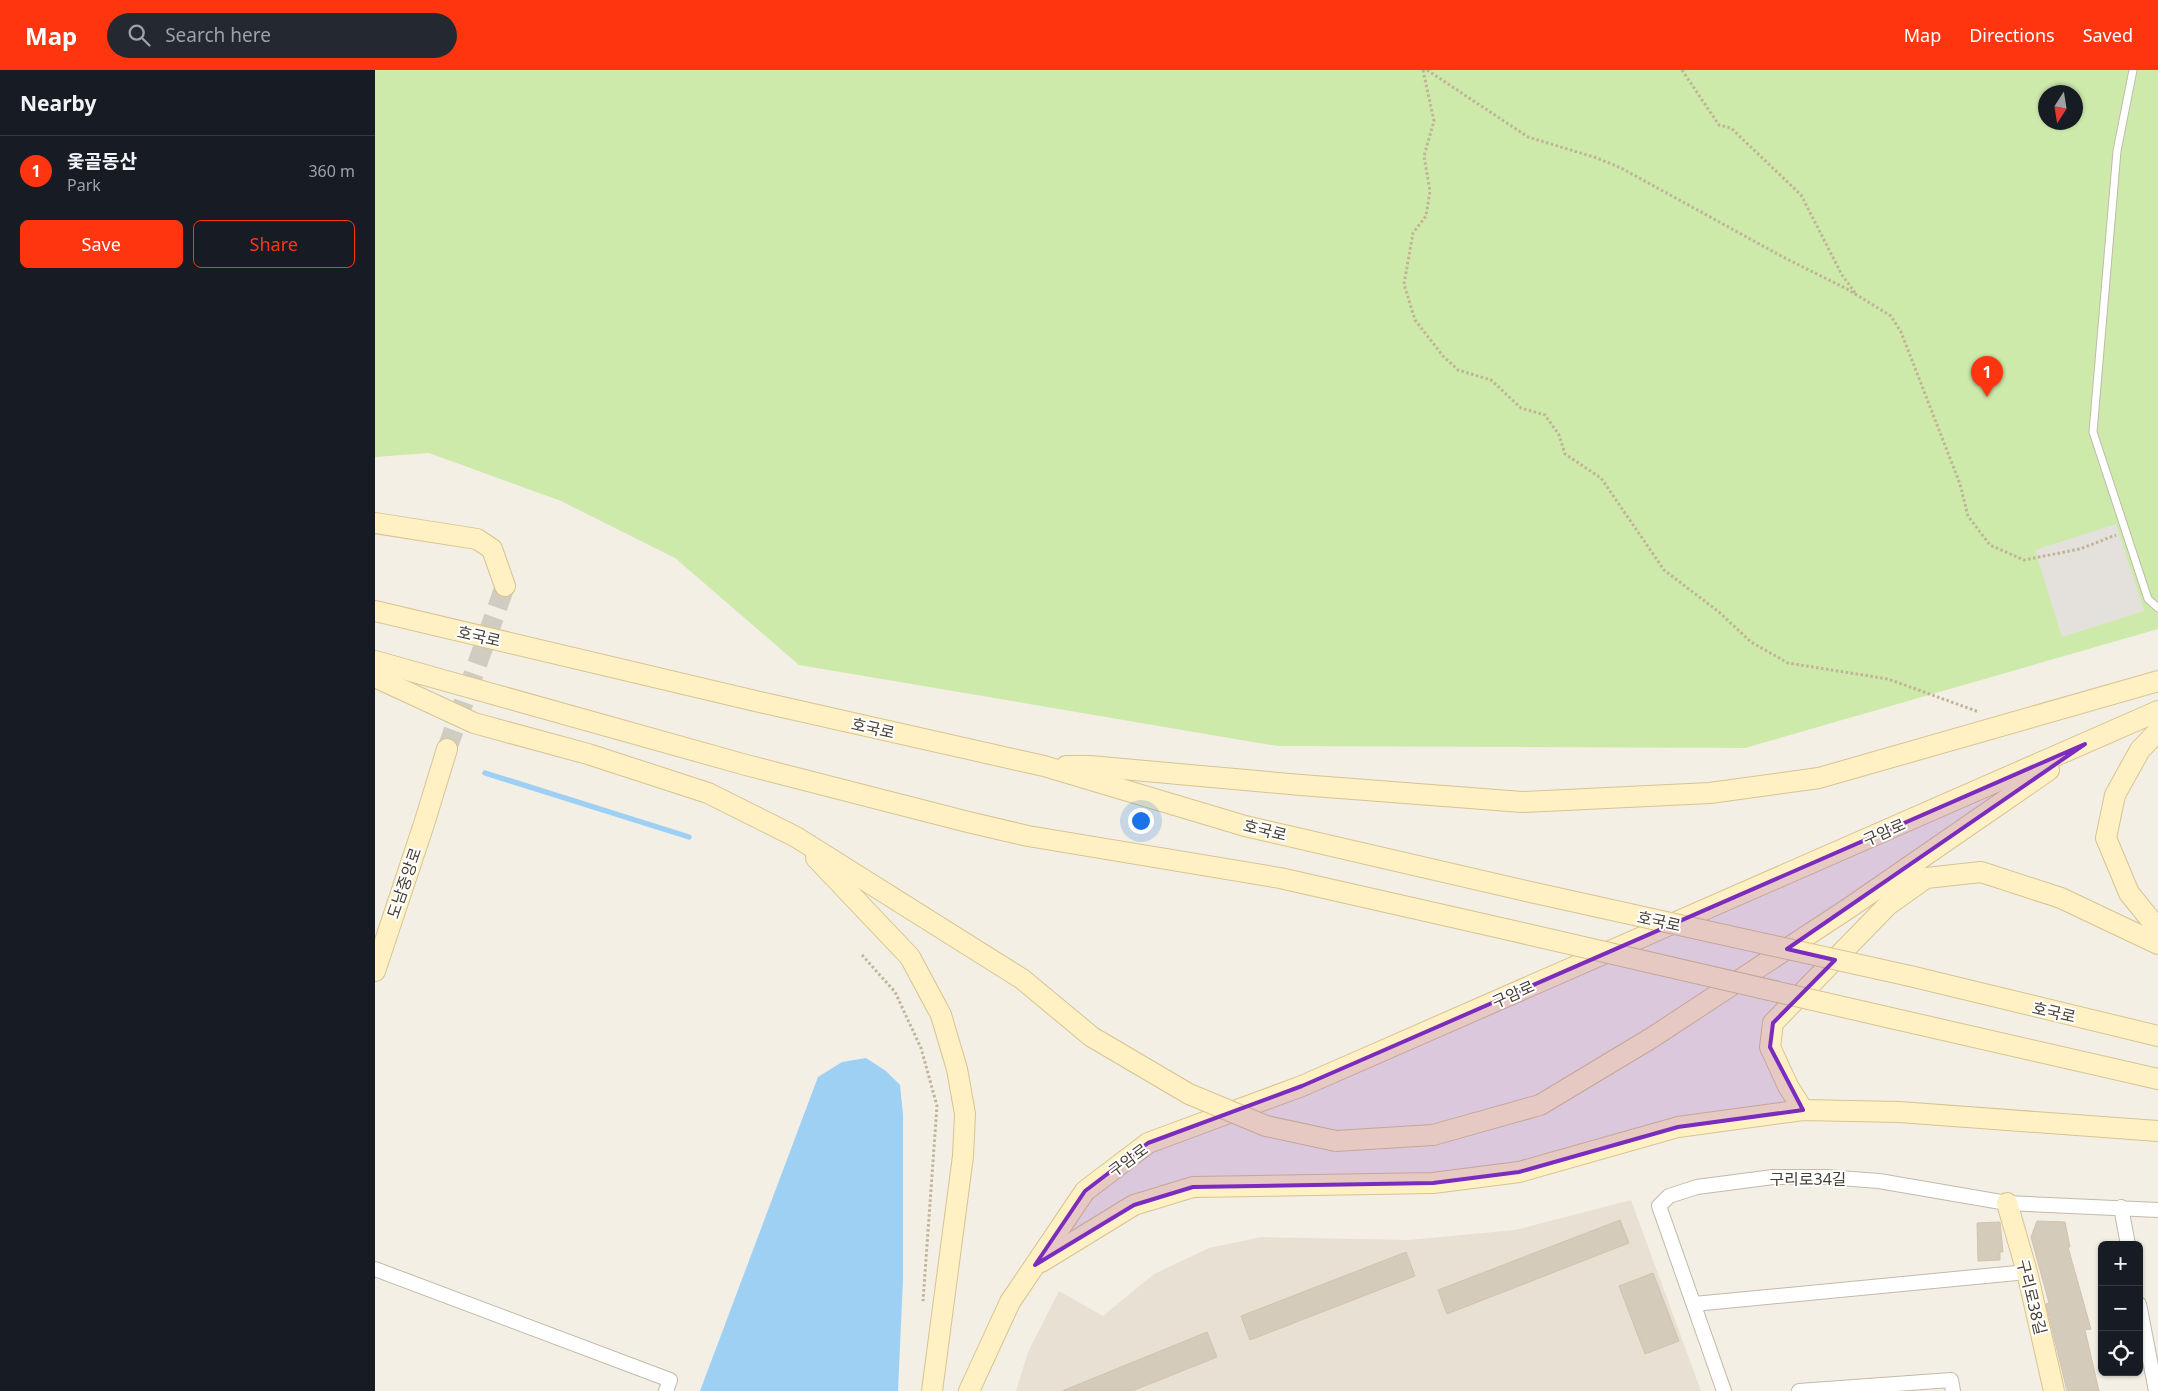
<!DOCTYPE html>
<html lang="en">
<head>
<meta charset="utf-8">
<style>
  :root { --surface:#171b24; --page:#242831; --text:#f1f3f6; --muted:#9ea1a6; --line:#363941; --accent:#ff3510 }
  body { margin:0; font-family:"Noto Sans","Noto Sans KR",sans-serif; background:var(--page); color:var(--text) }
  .controls { position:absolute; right:15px; bottom:15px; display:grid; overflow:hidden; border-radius:8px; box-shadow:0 1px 4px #0004 }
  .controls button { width:45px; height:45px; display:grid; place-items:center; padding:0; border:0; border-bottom:1px solid var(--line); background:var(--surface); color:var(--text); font:25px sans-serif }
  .compass { position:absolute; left:1663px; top:15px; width:45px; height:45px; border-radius:50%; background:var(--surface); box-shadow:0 1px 4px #0004; rotate:192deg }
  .you { position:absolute; left:765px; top:750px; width:18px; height:18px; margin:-12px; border:4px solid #fff; border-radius:50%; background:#1a73e8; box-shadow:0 0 0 8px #1a73e833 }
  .badge { display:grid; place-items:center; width:32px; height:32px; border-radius:50%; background:var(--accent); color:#fff; font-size:16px; font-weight:700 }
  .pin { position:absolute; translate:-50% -41px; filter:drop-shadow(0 1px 2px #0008) }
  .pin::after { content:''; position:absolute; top:26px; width:18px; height:15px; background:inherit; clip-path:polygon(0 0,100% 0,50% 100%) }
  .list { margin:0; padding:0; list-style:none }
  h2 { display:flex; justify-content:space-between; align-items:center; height:65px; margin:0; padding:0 20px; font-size:21px }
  h2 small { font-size:16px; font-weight:400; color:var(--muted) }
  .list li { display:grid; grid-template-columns:32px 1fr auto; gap:15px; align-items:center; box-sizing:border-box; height:70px; padding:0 20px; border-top:1px solid var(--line) }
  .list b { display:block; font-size:19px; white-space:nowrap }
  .list p { margin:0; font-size:16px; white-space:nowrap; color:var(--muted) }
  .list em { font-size:16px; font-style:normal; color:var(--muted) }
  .actions { display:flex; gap:10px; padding:15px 20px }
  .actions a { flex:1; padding:11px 0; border:1px solid var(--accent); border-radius:8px; text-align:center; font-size:18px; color:var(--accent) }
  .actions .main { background:var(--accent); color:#fff }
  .icon { flex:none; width:28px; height:28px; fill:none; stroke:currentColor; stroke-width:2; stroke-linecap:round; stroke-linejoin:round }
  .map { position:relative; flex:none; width:1783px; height:1321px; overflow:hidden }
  header { display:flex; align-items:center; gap:30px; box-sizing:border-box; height:70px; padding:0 25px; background:var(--accent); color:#fff }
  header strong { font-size:24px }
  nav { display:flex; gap:28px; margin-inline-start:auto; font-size:18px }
  .search { width:350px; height:45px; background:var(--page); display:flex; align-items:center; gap:12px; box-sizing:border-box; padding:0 18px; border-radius:28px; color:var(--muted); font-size:19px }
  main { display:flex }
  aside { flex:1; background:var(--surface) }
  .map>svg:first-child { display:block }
</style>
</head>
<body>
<header>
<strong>Map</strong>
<div class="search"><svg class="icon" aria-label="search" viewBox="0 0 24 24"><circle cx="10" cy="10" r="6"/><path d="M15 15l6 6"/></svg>Search here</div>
<nav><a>Map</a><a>Directions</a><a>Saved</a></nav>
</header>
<main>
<aside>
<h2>Nearby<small></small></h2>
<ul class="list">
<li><span class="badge">1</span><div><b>옻골동산</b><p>Park</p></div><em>360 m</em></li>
</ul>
<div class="actions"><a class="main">Save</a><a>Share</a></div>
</aside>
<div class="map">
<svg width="1783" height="1321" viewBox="0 0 1783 1321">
  <rect width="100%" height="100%" fill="#f3efe5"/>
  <!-- residential -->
  <polygon fill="#e8e1d3" points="1256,1130 1326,1321 641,1321 653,1282 684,1221 728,1246 779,1204 834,1178 886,1167 1033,1170 1140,1160"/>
  <!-- green -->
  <path fill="#cdeaab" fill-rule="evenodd" d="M0,0h1783v559l-413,119 -468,-2 -478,-81 -124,-107 -114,-57 -132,-48 -54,4zM1670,22h30v30h-30z"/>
  <!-- parking -->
  <polygon fill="#e4e1dd" points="1741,454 1769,541 1687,567 1660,480"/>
  <!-- water -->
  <polygon fill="#9ed0f4" points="491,988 511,1001 525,1015 528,1045 528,1209 523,1321 325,1321 443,1007 467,992"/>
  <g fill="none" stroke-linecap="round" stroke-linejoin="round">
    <!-- stream -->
    <polyline stroke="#9ed0f4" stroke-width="5.5" points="110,703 314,767"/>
  </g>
  <!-- building -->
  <g fill="#d5cbba" stroke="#d1c3ad">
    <polygon points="1245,1150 1254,1173 1072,1244 1063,1220"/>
    <polygon points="1662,1151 1690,1152 1695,1177 1693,1177 1716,1259 1710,1260 1724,1321 1692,1321 1671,1234 1674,1233 1656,1167"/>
    <polygon points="1625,1152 1628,1182 1625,1182 1625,1190 1603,1191 1602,1153"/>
    <polygon points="1031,1182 1040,1206 875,1270 866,1246"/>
    <polygon points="1278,1203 1304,1271 1270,1284 1244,1216"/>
    <polygon points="832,1262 842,1287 757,1321 687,1321"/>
  </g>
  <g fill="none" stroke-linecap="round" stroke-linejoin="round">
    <!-- secondary-tunnel -->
    <polyline stroke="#d0ccc2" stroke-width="20" stroke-dasharray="20 10" stroke-linecap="butt" points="72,679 130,516"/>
    <!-- lane casing -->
    <g stroke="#c2baaa" stroke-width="9">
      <polyline id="lane" points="1758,0 1742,81 1718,362 1773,529 1783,538"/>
    </g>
    <!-- street casing -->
    <g stroke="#c2baaa" stroke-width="16">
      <g id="street">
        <polyline points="1746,1137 1753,1175"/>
        <polyline points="0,1199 295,1310 291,1321"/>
        <polyline points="1319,1234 1652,1202"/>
        <polyline points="1764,1234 1781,1321"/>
        <polyline points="1349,1321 1284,1136 1294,1126 1322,1117 1398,1107 1451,1107 1504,1111 1632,1133 1783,1140"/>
        <polyline points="1424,1321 1576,1310 1578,1321"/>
      </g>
    </g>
    <!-- secondary casing -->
    <g stroke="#d6c492" stroke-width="22">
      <g id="secondary">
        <polyline points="0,453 102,469 117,479 130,516"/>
        <polyline points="0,541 389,633 669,696 870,756 1160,823"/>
        <polyline points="0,591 371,695 593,752 653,766 905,808 1130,859"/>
        <polyline points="0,607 99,653 213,684 333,723 421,767 647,909 717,967"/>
        <polyline points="1783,661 1765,680 1740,725 1731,768 1754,823 1783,859"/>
        <polyline points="691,696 715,696 926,715 1147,732 1335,723 1444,708 1783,611"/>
        <polyline points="441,788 535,887 566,945 582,999 590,1044 588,1086 557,1321"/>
        <polyline points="0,901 49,754 72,679"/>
        <polyline points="1535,906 1783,966"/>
        <polyline points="1516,948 1783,1009"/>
        <polyline points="1428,1040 1413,1016 1395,977 1398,953 1513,835 1551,808 1606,802 1686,828 1783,874"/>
        <polyline points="961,1071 1058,1065 1165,1035 1278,967 1474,838 1674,700"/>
        <polyline points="1632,1133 1652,1202 1679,1321"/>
        <polyline points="666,1192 759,1135 818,1117 1058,1113 1144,1102 1303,1057 1428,1040 1524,1042 1783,1061"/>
        <polyline points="594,1321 635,1232 710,1121 773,1073 927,1016 1783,641"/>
      </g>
    </g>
    <!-- path -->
    <g stroke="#c2b398" stroke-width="3" stroke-dasharray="2.5 2.5" stroke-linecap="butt">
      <polyline points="1048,0 1059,51 1049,86 1055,121 1051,146 1038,163 1029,214 1040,250 1068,286 1083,300 1116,310 1146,338 1170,345 1184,365 1190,384 1226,408 1289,500 1344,542 1376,572 1413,593 1513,609 1604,642"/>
      <polyline points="1052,0 1153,67 1222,88 1246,98 1408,187 1472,219 1516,246 1526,262 1585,414 1593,446 1615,475 1649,490 1705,479 1741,465"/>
      <polyline points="1307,0 1344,55 1356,58 1426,125 1467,205 1481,224"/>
      <polyline points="487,885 520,922 546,978 562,1036 548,1231"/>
    </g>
    <!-- lane -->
    <use href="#lane" stroke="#fff" stroke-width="7"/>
    <!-- street -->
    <use href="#street" stroke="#fff" stroke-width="14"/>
    <!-- secondary -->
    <use href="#secondary" stroke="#fff1c3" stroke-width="20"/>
    <!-- secondary-bridge casing -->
    <g stroke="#d6c492" stroke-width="22" stroke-linecap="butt">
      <g id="secondary-bridge">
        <polyline points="1160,823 1535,906"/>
        <polyline points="1130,859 1516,948"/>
        <polyline points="717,967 814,1024 891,1056 961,1071"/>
      </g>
    </g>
    <!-- secondary-bridge -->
    <use href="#secondary-bridge" stroke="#fff1c3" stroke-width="20"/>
  </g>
  <!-- marked area -->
  <path fill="#7b2cbf" fill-opacity="0.2" stroke="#7b2cbf" stroke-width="4" stroke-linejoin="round" d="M1710,674l-298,205 48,11 -62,63 -3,24 33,63 -125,17 -159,45 -86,11 -240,4 -59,18 -99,60 50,-74 63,-48 154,-57z"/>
  <g text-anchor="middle" stroke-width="4" stroke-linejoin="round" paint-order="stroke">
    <!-- street labels -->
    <g font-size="16" fill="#463f34" stroke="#fff">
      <text transform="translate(104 566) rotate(13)" y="6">호국로</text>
      <text transform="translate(498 658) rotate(13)" y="6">호국로</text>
      <text transform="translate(890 760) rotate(14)" y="6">호국로</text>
      <text transform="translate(1509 762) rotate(-24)" y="6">구암로</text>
      <text transform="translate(29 813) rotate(-71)" y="6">도남중앙로</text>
      <text transform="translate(1284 851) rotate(12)" y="6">호국로</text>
      <text transform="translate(1138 924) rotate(-24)" y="6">구암로</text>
      <text transform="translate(1679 942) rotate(13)" y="6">호국로</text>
      <text transform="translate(753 1090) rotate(-36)" y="6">구암로</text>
      <text x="1433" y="1115">구리로34길</text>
      <text transform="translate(1657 1227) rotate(76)" y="6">구리로38길</text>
    </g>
  </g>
</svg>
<div class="controls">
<button>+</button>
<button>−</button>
<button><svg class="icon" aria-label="locate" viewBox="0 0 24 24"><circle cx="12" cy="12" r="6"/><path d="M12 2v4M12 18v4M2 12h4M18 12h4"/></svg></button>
</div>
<svg class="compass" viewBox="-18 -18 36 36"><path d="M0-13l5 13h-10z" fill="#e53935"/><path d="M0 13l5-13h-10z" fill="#9ea1a6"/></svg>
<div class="you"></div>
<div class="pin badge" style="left:1612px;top:327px">1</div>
</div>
</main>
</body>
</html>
